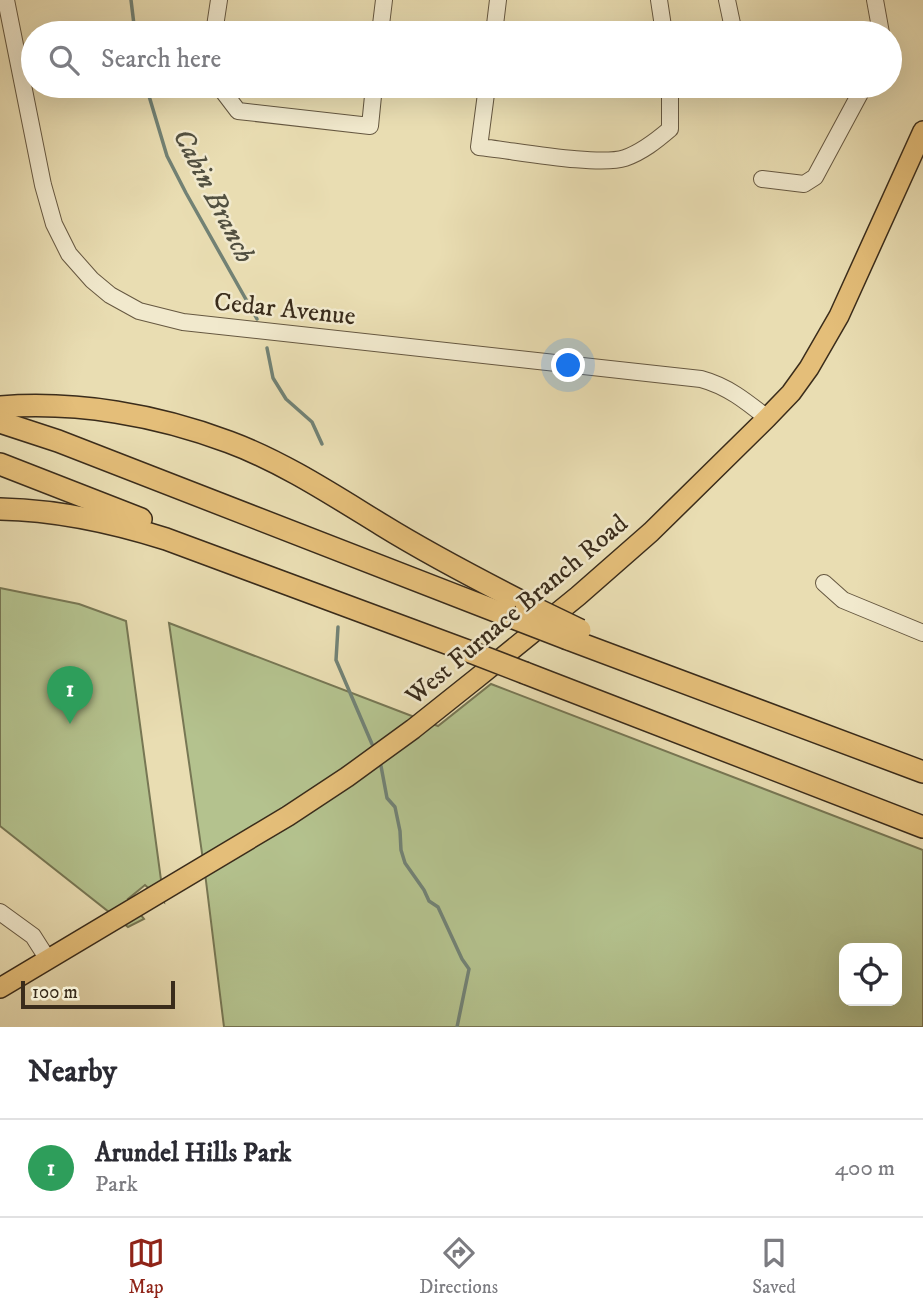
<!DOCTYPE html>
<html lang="en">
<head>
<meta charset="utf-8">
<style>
  :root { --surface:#fff; --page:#f2f2f3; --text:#2b2b33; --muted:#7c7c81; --line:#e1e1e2; --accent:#8f2418 }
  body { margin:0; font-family:"IM FELL DW Pica",serif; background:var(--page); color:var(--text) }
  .controls { position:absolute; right:21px; bottom:21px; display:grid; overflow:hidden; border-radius:14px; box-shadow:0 7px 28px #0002 }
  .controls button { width:63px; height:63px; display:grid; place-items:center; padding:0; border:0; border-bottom:2px solid var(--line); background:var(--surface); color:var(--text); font:35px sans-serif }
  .scale { position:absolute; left:21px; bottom:18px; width:154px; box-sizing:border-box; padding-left:7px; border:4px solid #3a2c1b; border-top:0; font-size:19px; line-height:24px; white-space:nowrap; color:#3a2c1b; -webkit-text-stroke:5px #f1e9cd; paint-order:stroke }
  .you { position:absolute; left:569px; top:366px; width:24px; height:24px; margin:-18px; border:5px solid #fff; border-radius:50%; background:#1a73e8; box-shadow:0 0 0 10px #1a73e833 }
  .badge { display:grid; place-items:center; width:46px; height:46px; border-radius:50%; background:var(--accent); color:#fff; font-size:23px; font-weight:700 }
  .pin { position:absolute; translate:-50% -58px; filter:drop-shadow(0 2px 4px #0008) }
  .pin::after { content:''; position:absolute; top:37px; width:24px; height:21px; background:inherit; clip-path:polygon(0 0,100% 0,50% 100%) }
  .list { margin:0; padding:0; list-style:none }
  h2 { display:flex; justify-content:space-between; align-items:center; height:91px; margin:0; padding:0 28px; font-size:30px }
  h2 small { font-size:23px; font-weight:400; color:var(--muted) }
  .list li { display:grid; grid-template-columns:46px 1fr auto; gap:21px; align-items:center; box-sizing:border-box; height:98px; padding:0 28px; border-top:2px solid var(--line) }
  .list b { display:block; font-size:26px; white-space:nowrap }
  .list p { margin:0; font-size:23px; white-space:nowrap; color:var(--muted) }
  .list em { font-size:23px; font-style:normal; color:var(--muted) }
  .icon { flex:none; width:38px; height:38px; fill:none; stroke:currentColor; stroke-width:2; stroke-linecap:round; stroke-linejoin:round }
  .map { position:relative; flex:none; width:923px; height:1027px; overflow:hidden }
  .search { position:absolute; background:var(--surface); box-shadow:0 7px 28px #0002; left:21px; right:21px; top:21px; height:77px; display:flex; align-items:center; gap:18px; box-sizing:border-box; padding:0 24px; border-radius:38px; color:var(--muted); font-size:26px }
  .sheet { height:189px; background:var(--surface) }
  nav { display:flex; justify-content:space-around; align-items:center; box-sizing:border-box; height:98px; border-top:2px solid var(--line); background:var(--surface); font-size:19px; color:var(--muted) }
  nav a { display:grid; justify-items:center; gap:4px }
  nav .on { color:var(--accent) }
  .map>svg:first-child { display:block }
</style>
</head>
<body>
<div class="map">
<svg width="923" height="1027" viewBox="0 0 923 1027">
  <rect width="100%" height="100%" fill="#e9ddb2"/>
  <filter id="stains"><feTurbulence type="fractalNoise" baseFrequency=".00286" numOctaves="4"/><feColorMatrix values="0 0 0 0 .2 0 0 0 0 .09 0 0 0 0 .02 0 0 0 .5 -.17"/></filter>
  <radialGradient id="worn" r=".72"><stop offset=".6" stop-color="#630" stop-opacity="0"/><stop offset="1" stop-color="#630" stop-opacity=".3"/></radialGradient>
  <!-- green -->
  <g fill="#b4c28e" stroke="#777754" stroke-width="2" fill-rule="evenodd">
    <polygon points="0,588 79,604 126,621 164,902 145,885 128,899 144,919 128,927 0,826"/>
    <path d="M169,623l269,103 53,-42 432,166v177h-699l-18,-146zM844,948h53v53h-53z"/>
  </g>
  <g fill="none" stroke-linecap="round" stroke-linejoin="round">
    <!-- stream -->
    <g stroke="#728275" stroke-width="3.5">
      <polyline points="131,0 135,33"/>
      <polyline points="146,86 167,156 186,193 257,319"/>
      <polyline points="267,348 273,378 286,399 312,422 322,444"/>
      <polyline points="338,627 336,660 372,744"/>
      <polyline points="381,766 387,798 395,807 400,831 401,850 405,863 424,890 429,901 438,907 462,959 469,969 457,1027"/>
    </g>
    <!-- minor casing -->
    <g stroke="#665841" stroke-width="18">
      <g id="minor">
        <path d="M6,0l37,185 11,39 15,30 23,26 18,15 29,16 44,11 518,57c26,7 45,22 66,39"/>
        <polyline points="659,0 664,33"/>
        <polyline points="727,0 734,33"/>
        <polyline points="875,0 881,33"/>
        <polyline points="214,33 219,0"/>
        <polyline points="380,33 384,0"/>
        <polyline points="494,33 498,0"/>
        <polyline points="219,86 238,111 370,126 374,86"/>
        <path d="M487,86l-8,61c32,3 119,20 146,11 17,-6 31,-17 45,-29v-43"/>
        <polyline points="762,179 804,184 815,177 864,86"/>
        <polyline points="824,583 843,600 923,633"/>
        <polyline points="0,912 33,936 47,958"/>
      </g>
    </g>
    <!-- major casing -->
    <g stroke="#3a2c1b" stroke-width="22">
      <polyline id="major" points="0,988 288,816 347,777 413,729 477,678 578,596 651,532 767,418 791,393 809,368 839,316 923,131"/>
    </g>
    <!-- highway casing -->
    <g stroke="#3a2c1b" stroke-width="24">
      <g id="highway">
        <path d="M0,407c77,-6 157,8 229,35 54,20 104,53 153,83 47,29 95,54 144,79"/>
        <polyline points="0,422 58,441 511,617"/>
        <polyline points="0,464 141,519"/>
        <path d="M0,509c57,1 112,13 166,30l302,112"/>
        <polyline points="568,639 923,772"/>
        <polyline points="525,673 923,827"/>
      </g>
    </g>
    <!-- minor -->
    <use href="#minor" stroke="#f1e9cd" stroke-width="16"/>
    <!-- major -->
    <use href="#major" stroke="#e4be79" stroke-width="19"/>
    <!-- highway -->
    <use href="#highway" stroke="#e4be79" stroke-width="21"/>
    <!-- highway-bridge casing -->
    <g stroke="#3a2c1b" stroke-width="24" stroke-linecap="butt">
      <g id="highway-bridge">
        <polyline points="526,604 580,630"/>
        <polyline points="511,617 568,639"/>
        <polyline points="468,651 525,673"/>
      </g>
    </g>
    <!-- highway-bridge -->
    <use href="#highway-bridge" stroke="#e4be79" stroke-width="21"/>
  </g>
  <g text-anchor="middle" stroke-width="5" stroke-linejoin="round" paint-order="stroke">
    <!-- street labels -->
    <g font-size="26" fill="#3a2c1b" stroke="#f1e9cd">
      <text transform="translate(285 308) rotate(6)" y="9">Cedar Avenue</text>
      <text transform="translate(516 609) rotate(-40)" y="9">West Furnace Branch Road</text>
    </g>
    <!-- water labels -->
    <g font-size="28" font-style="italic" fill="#525040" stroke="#f1e9cd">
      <text transform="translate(215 195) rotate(63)" y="10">Cabin Branch</text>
    </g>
  </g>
  <rect width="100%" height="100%" filter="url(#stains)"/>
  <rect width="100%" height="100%" fill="url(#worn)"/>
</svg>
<div class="controls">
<button><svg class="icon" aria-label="locate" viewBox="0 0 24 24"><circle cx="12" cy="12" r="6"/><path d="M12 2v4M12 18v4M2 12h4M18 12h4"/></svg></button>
</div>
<div class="scale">100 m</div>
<div class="you"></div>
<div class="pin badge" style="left:70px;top:724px;background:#2e9e5b">1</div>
<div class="search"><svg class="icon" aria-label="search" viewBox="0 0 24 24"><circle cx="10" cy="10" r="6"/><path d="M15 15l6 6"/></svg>Search here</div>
</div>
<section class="sheet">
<h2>Nearby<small></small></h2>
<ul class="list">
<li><span class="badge" style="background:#2e9e5b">1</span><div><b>Arundel Hills Park</b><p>Park</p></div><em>400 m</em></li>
</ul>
</section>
<nav>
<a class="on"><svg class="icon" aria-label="map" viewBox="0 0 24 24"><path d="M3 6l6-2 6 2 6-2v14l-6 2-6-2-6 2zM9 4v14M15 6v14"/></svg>Map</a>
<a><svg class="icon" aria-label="directions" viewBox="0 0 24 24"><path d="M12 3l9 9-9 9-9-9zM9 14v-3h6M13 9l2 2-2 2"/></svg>Directions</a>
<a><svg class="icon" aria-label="saved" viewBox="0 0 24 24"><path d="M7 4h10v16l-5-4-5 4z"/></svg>Saved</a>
</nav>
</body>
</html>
